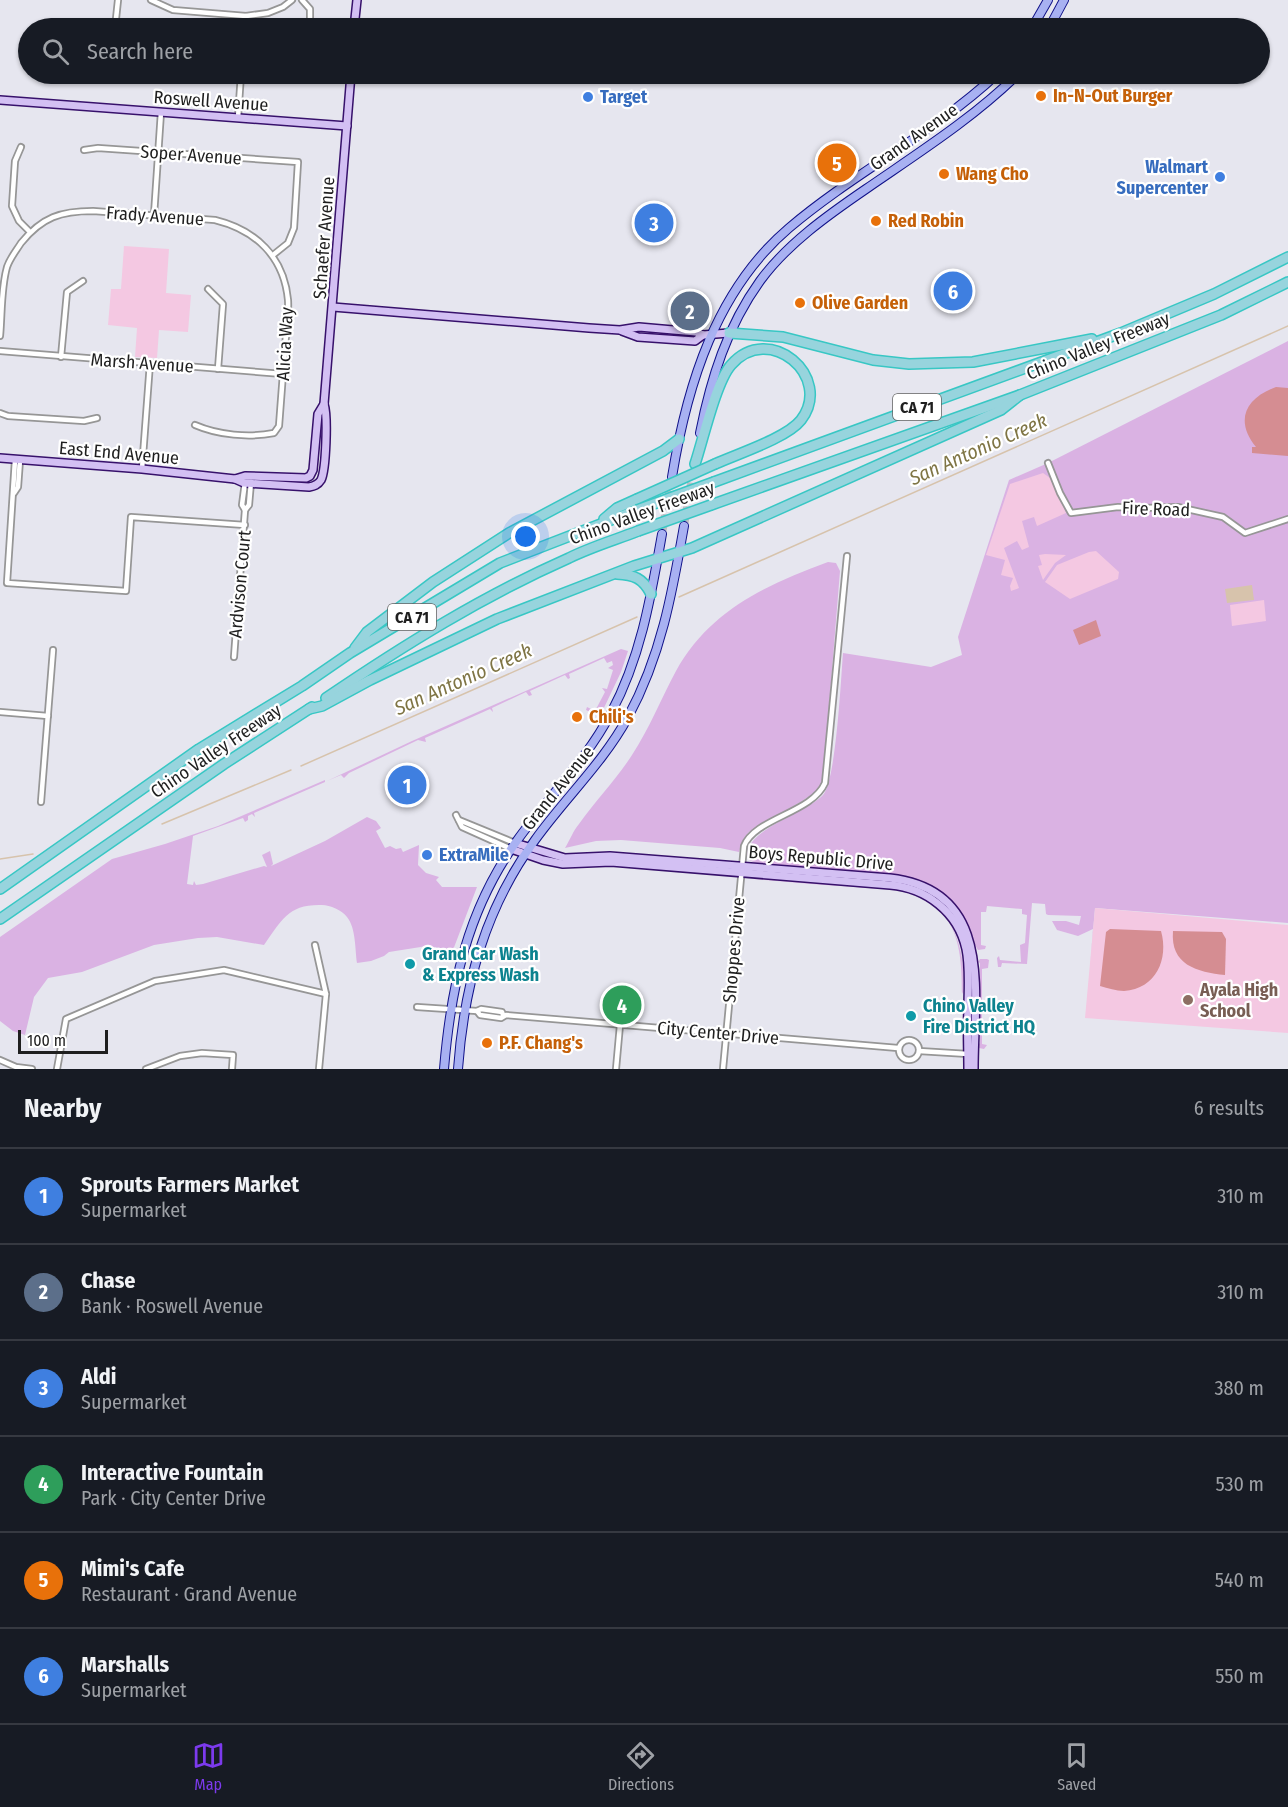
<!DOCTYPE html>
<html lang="en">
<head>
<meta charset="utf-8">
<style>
  :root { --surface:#171b24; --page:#242831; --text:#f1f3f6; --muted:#9ea1a6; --line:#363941; --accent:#7c3aed }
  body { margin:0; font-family:"Fira Sans Condensed",sans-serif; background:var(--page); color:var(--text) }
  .scale { position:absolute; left:18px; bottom:15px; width:90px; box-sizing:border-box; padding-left:6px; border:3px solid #1f1f1f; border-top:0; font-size:16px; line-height:21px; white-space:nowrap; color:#1f1f1f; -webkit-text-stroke:4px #fff; paint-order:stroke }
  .you { position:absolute; left:526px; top:537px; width:21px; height:21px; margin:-15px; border:4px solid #fff; border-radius:50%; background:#1a73e8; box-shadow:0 0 0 9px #1a73e833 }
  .badge { display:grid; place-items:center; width:39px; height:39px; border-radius:50%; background:var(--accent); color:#fff; font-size:20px; font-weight:700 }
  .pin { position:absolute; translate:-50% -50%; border:3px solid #fff; box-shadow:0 2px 6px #0006 }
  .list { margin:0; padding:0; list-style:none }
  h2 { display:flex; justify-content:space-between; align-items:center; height:78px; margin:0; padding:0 24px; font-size:26px }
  h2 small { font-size:20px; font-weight:400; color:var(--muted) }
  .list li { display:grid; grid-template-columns:39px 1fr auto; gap:18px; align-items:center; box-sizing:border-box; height:96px; padding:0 24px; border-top:2px solid var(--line) }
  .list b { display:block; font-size:22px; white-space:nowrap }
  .list p { margin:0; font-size:20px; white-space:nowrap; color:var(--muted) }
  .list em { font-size:20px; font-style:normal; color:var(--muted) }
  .icon { flex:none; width:33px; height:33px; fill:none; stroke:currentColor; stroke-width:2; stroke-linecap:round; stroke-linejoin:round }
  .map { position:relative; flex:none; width:1288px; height:1069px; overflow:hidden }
  .search { position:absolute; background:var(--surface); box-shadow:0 2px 4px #0004; left:18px; right:18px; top:18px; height:66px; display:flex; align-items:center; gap:15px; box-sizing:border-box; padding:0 21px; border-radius:33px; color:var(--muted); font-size:22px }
  .sheet { height:654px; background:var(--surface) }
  nav { display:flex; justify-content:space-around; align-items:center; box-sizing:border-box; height:84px; border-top:2px solid var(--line); background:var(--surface); font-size:16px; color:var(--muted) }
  nav a { display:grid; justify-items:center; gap:3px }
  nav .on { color:var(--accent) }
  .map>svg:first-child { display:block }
</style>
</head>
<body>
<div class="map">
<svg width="1288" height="1069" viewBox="0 0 1288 1069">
  <rect width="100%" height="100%" fill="#e6e6ef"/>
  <!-- grass -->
  <g fill="#dab2e3">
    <path d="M1288,341v582l-193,-15 -5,61 3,-40 -15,7 -21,-6 -5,-9h14l13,4 2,-9 -33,-1 -2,-1 -1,-10 -13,-1 -5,61 -25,-1 -1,4h-3l-1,-9 2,-2 1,4 21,2 -1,-17 5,-2 2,-28 -5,-1v-5l-35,-3 -1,6h-5v33l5,1 -1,3 -7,1c-5,-7 -6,-18 -10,-26 -14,-27 -39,-43 -67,-49l-146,-12 -6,-3c-13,-27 59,-48 74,-65 13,-14 18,-117 20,-142l88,14 31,-12 -4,-18 51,-157 39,-17z"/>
    <path d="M828,562l8,1 4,8 -16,198c-1,7 -1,13 -5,19 -11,13 -53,32 -70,44l-6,8 -4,12 -19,-4 -99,-8 -25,1 -31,7c5,-8 8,-17 14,-24 17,-24 37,-44 53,-69 17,-26 29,-56 44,-84 34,-61 90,-86 152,-109z"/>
    <polygon points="621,649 628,651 621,672 602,712 600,715 594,712 591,720 589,719 592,713 586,710 587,707 595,711 605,692 602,688 607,689 613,670 608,668 613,665 612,661 607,663 604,658 569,674 570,678 568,679 565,675 530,691 532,695 529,696 526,692 492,708 493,712 490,709 425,738 426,742 418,740 349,773 344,778 341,775 327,781 412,741"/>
    <path d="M325,780v2l-71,31 1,4 -3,-3 -4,2v4l-3,2 -2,-4 -50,18 -6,48 6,1 1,-4 2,4 7,-1 61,-18 3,1 -5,-12 8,-4 3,13 -2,2 54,-25 42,-24 9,4 5,7 -5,3 9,17 5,-2 6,3 5,-1 2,4 16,-7 -1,20 8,8 13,4 -3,3 6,7h35l-24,63 -26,-4 -38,6 -5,4 -13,5 -14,2c-2,-14 -1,-35 -10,-46 -5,-7 -17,-12 -25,-12 -34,-1 -40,15 -58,40l-47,-8 -19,1 -44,7 -72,27 -34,6 -14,19 -9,38 -12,-4 -13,-10v-84l112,-78 53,-15 53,-18z"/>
    <path d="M754,878c31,2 61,5 92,7 19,2 40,1 59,6 47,12 62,57 58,101l-1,2c0,-43 -3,-86 -53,-101 -17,-5 -36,-4 -54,-6 -34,-2 -67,-5 -101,-8z"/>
    <polygon points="980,959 987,959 989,960 988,968 982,969 982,1044 987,1045 984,1049 979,1048 978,1045 980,1043 980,963 978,962"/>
  </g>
  <!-- park -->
  <g fill="#f4c8e2">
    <polygon points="124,246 169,249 166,293 191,295 188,332 159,330 157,358 135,357 137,328 108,325 111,289 121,289"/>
    <polygon points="1043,473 1050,478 1066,513 1037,526 1034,517 1022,521 1029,547 1022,550 1017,541 1004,548 1019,588 1011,591 1010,586 1013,578 1001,575 1005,560 986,555 1010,484"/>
    <polygon points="1096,551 1119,572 1118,579 1070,599 1045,582 1057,565 1089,552"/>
    <polygon points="1045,554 1066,555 1055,563 1043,580 1038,566 1042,565 1039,555"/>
    <polygon points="1264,600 1266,621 1232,626 1230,605"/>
    <polygon points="1095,908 1288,925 1288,1033 1085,1018"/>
  </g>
  <!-- pitch -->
  <g fill="#d58d92">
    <path d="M1276,387l12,1v68l-36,-3v-6h4c-22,-27 -10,-49 20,-60z"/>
    <polygon points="1096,620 1101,636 1079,645 1073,630"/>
    <path d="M1110,929l51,2c8,28 -5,58 -37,60 -8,0 -16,-3 -24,-5l6,-54z"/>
    <path d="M1173,931l49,1 4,7 -1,36c-28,-3 -55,-10 -52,-44z"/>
  </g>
  <!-- water -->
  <polygon fill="#d7c3ac" points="1252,585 1254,600 1227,603 1225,589"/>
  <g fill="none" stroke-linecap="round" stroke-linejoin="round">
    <!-- stream -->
    <g stroke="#d7c3ac" stroke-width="1.5">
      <polyline points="679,597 1288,326"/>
      <polyline points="301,766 637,617"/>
      <polyline points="162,824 291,770"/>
      <polyline points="0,859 33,854"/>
    </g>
    <!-- primary-tunnel -->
    <g stroke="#bebec5" stroke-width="8" stroke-dasharray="8 4" stroke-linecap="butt">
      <polyline points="684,526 693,472"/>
      <polyline points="662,534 671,481"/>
    </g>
    <!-- street casing -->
    <g stroke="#969696" stroke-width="8">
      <g id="street">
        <polyline points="151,0 173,10 246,16 268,13 283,7 292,0"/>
        <polyline points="302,0 310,9 310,28"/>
        <polyline points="115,28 118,0"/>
        <polyline points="245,28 246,16"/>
        <polyline points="194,74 241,77"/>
        <polyline points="305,80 306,74"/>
        <polyline points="238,118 241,74"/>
        <polyline points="21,147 15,161 12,206 19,221 30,232"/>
        <polyline points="84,150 98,148 298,162 294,228 288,243 273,255"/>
        <polyline points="154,215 161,112"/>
        <polyline points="208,289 223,304 218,369"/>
        <path d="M0,336c2,-22 1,-48 7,-69 3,-9 9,-16 14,-24 21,-26 40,-32 72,-32l122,9c41,10 69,37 73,80 1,15 -2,32 -3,47 -2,26 -4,52 -6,79l-5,7c-25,5 -56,2 -79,-8"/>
        <polyline points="0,351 283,374"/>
        <polyline points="61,357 67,292 83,281"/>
        <polyline points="0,413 8,416 84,421 97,418"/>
        <polyline points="15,460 7,583 126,591 131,517 245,525"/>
        <polyline points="1048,463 1060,493 1071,513 1118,507 1143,508 1178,507 1223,517 1245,533 1288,519"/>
        <polyline points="142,469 150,363"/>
        <polyline points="245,482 242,505 245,510"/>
        <polyline points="14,493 18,487 20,460"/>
        <polyline points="234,657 245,510 249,505 251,482"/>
        <polyline points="0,712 48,716"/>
        <polyline points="41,802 53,650"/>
        <polyline points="456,815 462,827 511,849"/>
        <polyline points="459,820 515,843"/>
        <polyline points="315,945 326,994 319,1069"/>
        <polyline points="417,1007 477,1011 481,1009 502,1012 503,1015"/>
        <polyline points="477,1011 480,1015 501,1018 506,1015 898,1048"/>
        <circle cx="909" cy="1050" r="10"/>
        <polyline points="919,1051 968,1054"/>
        <polyline points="0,1060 16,1067 32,1069"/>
        <polyline points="57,1069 66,1019 155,981 224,970 326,994"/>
        <polyline points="146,1069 180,1056 202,1053 233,1055 232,1069"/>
        <polyline points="616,1069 620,1025"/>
        <path d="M723,1069l21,-223c11,-28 68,-33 81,-63l22,-227"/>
      </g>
    </g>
    <!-- secondary casing -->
    <g stroke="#37116b" stroke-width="10">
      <g id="secondary">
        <polyline points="354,28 357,0"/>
        <polyline points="0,100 347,126"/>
        <polyline points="333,307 589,328 620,330 639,327 696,332 703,335 729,333"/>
        <polyline points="622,331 638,337 695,341 703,335"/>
        <path d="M0,458l142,11 93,10 9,4 65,4c5,-1 9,-2 12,-7 5,-10 7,-64 3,-76l27,-330"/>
        <polyline points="235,479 245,476 306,478 310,476 313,470 318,414 324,404"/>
        <path d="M515,843l50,15 45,-2 280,22c105,12 84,115 84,191"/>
        <path d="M511,849l32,11 20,4 48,-2 279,23c36,3 68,27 76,64 4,19 2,40 2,60 -1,20 0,40 0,60"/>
      </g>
    </g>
    <!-- primary casing -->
    <g stroke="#111289" stroke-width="10">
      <g id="primary">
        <polyline points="1032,28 1048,0"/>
        <polyline points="1049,28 1064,0"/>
        <path d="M700,433c11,-55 27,-106 60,-152 27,-37 68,-66 106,-92 52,-36 106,-70 152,-115"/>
        <path d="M672,477c15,-92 44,-187 117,-249 66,-56 145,-95 208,-154"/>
        <path d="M444,1069c7,-83 23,-158 72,-227 31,-44 70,-81 95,-129 30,-56 40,-117 51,-179"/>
        <path d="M458,1069c6,-83 27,-161 77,-229 30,-42 68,-77 93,-123 33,-61 44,-123 56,-191"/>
      </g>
    </g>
    <!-- highway casing -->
    <g stroke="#38c7c4" stroke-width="12">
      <g id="highway">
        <polyline points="729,333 783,337 873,360 909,364 973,362 1092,339"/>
        <path d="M695,464c8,-24 21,-82 36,-99 38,-44 103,12 70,55 -14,18 -64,34 -86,44"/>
        <polyline points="714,482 1121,333 1214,294 1288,257"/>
        <polyline points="711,505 1020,395 1221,315 1288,282"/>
        <polyline points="604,519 617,508 637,499"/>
        <path d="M617,574c17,1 26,4 34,20"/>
        <polyline points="355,648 367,632 433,582 509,533 663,451 679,439"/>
        <path d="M326,698c78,-53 157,-102 243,-140 22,-11 46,-18 69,-27"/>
        <polyline points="309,709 322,706 370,680 497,619 634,566 692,548 1001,410 1020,395"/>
        <polyline points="0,889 199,749 302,686 350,653 500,563 637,510"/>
        <polyline points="0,919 224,764 312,707"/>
      </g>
    </g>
    <!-- street -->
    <use href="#street" stroke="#fff" stroke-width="4.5"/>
    <!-- secondary -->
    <use href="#secondary" stroke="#d3c0f3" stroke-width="7"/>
    <!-- primary -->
    <use href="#primary" stroke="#a8b1f2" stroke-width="8"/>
    <!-- highway -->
    <use href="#highway" stroke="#97d4dd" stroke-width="9"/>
    <!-- highway-bridge casing -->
    <g stroke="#38c7c4" stroke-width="12" stroke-linecap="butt">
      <g id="highway-bridge">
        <polyline points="637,499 715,464"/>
        <polyline points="637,510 714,482"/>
        <polyline points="638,531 711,505"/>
      </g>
    </g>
    <!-- highway-bridge -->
    <use href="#highway-bridge" stroke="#97d4dd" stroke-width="9"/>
  </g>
  <!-- markers -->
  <g fill="#e8710a" stroke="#fff" stroke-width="2">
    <circle cx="1041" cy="96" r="6"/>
    <circle cx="944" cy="174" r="6"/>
    <circle cx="876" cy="221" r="6"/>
    <circle cx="800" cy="303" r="6"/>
    <circle cx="577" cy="717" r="6"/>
    <circle cx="487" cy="1043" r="6"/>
  </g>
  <g fill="#3f7fe0" stroke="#fff" stroke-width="2">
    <circle cx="588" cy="97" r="6"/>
    <circle cx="1220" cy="177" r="6"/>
    <circle cx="427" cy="855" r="6"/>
  </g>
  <g fill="#0f9aa8" stroke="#fff" stroke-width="2">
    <circle cx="410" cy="964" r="6"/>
    <circle cx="911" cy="1016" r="6"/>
  </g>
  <circle fill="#8d6e63" stroke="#fff" stroke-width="2" cx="1188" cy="1000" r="6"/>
  <g text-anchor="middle" stroke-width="4.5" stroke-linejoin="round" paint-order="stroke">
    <!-- shield labels -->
    <g fill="#fff" stroke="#626262" stroke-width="1.5">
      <rect x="893" y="394" width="48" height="26" rx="4.5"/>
      <rect x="388" y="604" width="48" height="26" rx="4.5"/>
    </g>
    <g font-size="16" font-weight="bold" fill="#1f1f1f">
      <text x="917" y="413">CA 71</text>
      <text x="412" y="623">CA 71</text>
    </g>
    <!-- food labels -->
    <g font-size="18" font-weight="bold" fill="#c56008" stroke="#fff" text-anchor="start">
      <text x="1053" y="102">In-N-Out Burger</text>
      <text x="956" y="180">Wang Cho</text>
      <text x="888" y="227">Red Robin</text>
      <text x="812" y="309">Olive Garden</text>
      <text x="589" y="723">Chili's</text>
      <text x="499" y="1049">P.F. Chang's</text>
    </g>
    <!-- shop labels -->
    <g font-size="18" font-weight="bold" fill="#366cbe" stroke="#fff" text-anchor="start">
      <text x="600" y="103">Target</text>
      <text x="1208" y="173" text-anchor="end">Walmart<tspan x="1208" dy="21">Supercenter</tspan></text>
      <text x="439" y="861">ExtraMile</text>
    </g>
    <!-- street labels -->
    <g font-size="18" fill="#1f1f1f" stroke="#fff">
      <text transform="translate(211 101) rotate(4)" y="6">Roswell Avenue</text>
      <text transform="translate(914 137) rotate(-35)" y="6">Grand Avenue</text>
      <text transform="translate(191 155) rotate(4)" y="6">Soper Avenue</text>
      <text transform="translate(155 216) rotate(4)" y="6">Frady Avenue</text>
      <text transform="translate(324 238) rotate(-86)" y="6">Schaefer Avenue</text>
      <text transform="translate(285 344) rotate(-87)" y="6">Alicia Way</text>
      <text transform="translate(1098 346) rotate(-22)" y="6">Chino Valley Freeway</text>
      <text transform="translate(142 363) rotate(4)" y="6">Marsh Avenue</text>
      <text transform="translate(119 453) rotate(5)" y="6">East End Avenue</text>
      <text transform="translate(1156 509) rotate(2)" y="6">Fire Road</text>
      <text transform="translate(642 513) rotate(-20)" y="6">Chino Valley Freeway</text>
      <text transform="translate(240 584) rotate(-85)" y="6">Ardvison Court</text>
      <text transform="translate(216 751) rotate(-34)" y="6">Chino Valley Freeway</text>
      <text transform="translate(558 788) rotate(-51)" y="6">Grand Avenue</text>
      <text transform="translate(821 858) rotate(5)" y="6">Boys Republic Drive</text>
      <text transform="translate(734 950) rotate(-85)" y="6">Shoppes Drive</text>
      <text transform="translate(718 1033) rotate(5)" y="6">City Center Drive</text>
    </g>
    <!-- culture labels -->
    <g font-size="18" font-weight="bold" fill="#0d838f" stroke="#fff" text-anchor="start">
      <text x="422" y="960">Grand Car Wash<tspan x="422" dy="21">&amp; Express Wash</tspan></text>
      <text x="923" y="1012">Chino Valley<tspan x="923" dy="21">Fire District HQ</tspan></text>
    </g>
    <!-- education labels -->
    <g font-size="18" font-weight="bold" fill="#785e54" stroke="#fff" text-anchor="start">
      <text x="1200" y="996">Ayala High<tspan x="1200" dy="21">School</tspan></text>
    </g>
    <!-- water labels -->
    <g font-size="20" font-style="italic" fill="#7f7545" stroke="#fff">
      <text transform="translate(978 449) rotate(-24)" y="7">San Antonio Creek</text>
      <text transform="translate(463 679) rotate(-24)" y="7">San Antonio Creek</text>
    </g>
  </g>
</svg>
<div class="scale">100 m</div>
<div class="you"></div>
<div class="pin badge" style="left:407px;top:785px;background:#3f7fe0">1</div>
<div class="pin badge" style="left:690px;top:311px;background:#5c6f8a">2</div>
<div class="pin badge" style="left:654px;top:223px;background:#3f7fe0">3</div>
<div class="pin badge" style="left:622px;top:1005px;background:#2e9e5b">4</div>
<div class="pin badge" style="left:837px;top:163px;background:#e8710a">5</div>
<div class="pin badge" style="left:953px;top:291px;background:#3f7fe0">6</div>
<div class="search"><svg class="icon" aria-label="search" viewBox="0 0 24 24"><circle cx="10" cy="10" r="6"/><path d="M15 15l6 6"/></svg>Search here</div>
</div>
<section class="sheet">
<h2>Nearby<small>6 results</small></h2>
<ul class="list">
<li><span class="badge" style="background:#3f7fe0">1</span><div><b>Sprouts Farmers Market</b><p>Supermarket</p></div><em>310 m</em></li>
<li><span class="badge" style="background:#5c6f8a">2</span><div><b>Chase</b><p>Bank · Roswell Avenue</p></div><em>310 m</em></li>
<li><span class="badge" style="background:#3f7fe0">3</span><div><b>Aldi</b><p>Supermarket</p></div><em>380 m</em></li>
<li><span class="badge" style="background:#2e9e5b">4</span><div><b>Interactive Fountain</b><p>Park · City Center Drive</p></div><em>530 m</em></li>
<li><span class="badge" style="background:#e8710a">5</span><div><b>Mimi's Cafe</b><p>Restaurant · Grand Avenue</p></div><em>540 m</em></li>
<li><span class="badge" style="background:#3f7fe0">6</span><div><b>Marshalls</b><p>Supermarket</p></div><em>550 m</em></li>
</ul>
</section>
<nav>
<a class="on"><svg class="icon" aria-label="map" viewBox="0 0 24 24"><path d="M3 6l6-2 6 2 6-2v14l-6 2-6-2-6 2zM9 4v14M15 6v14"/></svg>Map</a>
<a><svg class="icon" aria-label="directions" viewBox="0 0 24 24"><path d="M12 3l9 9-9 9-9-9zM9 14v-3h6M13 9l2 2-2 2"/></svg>Directions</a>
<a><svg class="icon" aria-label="saved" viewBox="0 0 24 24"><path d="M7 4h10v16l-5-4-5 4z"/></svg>Saved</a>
</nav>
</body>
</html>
